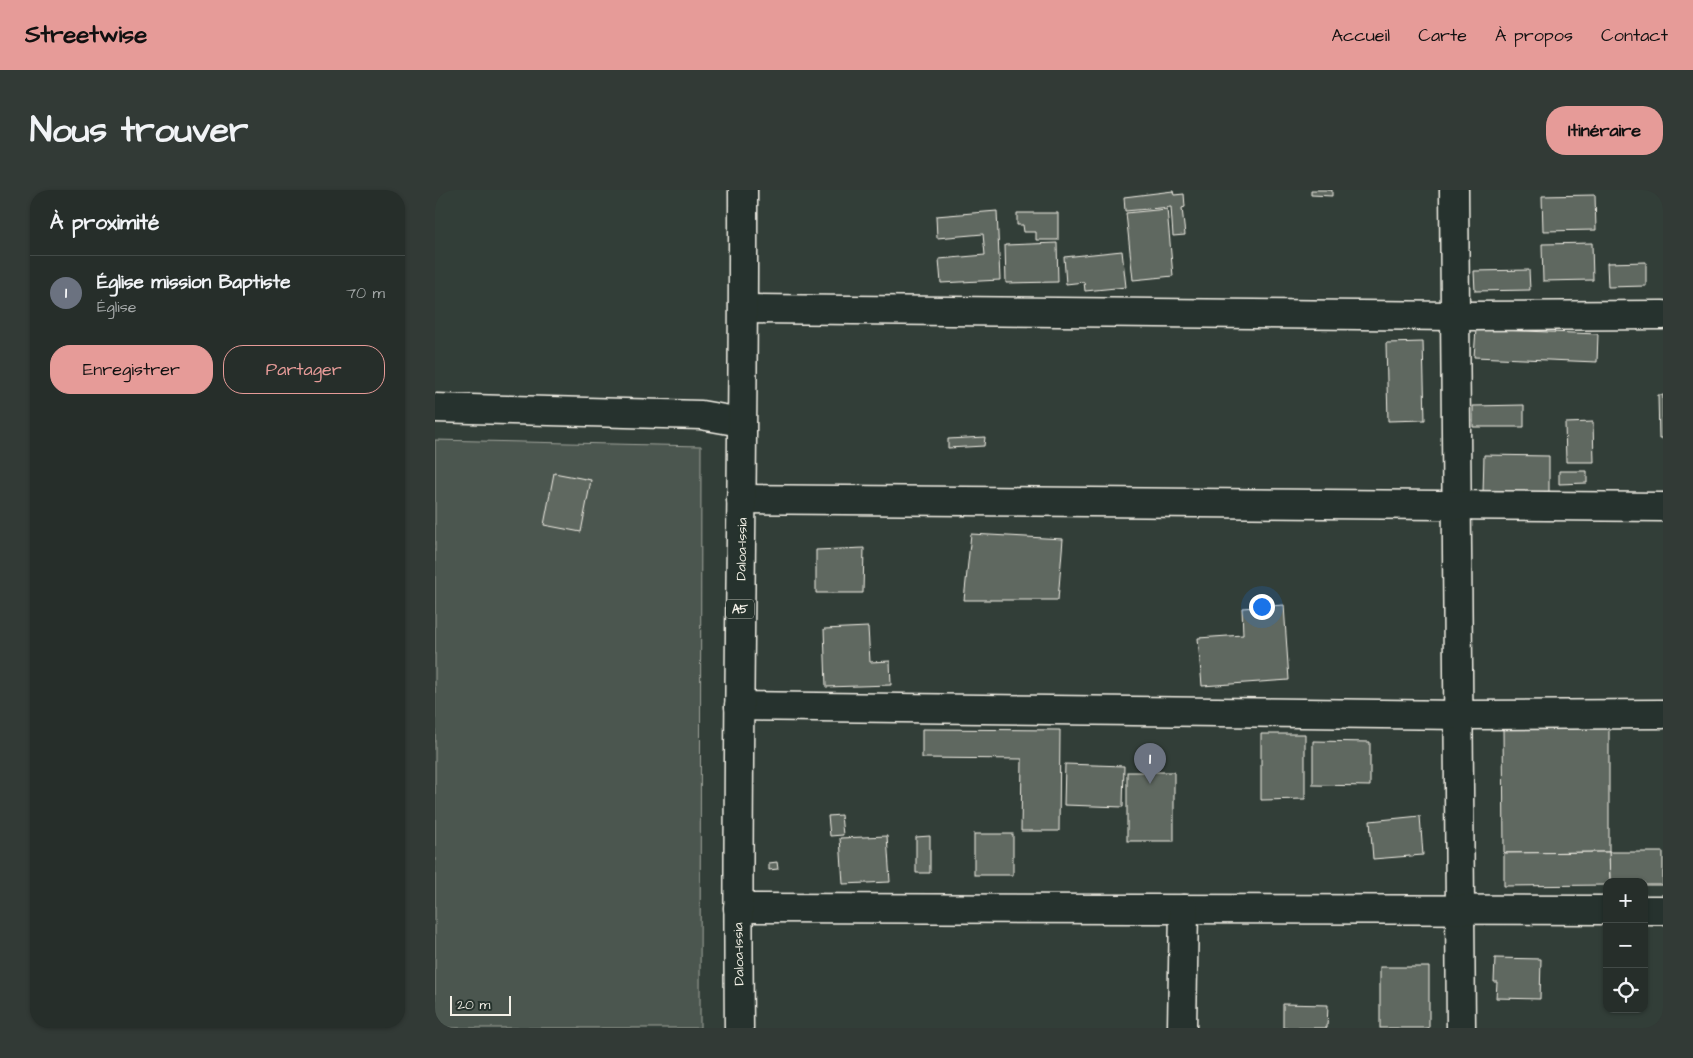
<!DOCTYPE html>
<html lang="fr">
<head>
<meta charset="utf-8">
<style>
  :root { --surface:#262e2a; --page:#323a36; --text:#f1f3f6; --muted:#a4a8a8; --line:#424a47; --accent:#e69b98 }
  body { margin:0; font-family:"Architects Daughter",sans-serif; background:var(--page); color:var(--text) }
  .controls { position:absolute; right:15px; bottom:15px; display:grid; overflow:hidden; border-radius:10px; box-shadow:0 1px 4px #0004 }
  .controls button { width:45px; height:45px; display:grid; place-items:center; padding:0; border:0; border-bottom:1px solid var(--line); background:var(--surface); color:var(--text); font:25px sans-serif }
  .scale { position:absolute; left:15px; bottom:12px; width:61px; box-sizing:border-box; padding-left:5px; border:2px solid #f4f1e8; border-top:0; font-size:14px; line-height:18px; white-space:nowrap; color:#f4f1e8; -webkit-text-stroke:4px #26332d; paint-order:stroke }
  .you { position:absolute; left:826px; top:416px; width:18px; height:18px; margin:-12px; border:4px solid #fff; border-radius:50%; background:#1a73e8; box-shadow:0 0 0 8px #1a73e833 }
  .badge { display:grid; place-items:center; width:32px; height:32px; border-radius:50%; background:var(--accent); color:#fff; font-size:16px; font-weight:700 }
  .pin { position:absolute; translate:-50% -41px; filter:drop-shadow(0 1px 2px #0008) }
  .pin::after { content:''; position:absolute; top:26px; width:18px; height:15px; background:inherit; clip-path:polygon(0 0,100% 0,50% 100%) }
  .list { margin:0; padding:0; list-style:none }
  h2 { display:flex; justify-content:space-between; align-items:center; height:65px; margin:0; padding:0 20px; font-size:21px }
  h2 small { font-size:16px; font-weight:400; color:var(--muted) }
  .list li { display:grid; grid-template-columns:32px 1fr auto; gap:15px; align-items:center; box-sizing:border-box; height:75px; padding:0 20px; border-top:1px solid var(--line) }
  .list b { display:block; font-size:19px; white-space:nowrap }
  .list p { margin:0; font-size:16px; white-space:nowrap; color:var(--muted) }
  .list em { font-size:16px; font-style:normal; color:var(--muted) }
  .actions { display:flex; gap:10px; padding:15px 20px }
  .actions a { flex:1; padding:11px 0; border:1px solid var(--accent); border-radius:20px; text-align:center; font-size:18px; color:var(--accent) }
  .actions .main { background:var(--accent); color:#111 }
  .icon { flex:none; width:28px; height:28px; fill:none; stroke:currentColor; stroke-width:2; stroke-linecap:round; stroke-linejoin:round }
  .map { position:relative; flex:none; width:1228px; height:838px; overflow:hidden; border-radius:20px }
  header { display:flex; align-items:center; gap:30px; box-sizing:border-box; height:70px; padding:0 25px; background:var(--accent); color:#111 }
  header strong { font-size:24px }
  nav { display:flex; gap:28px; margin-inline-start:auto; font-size:18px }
  .intro { display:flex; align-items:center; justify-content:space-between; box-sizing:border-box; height:120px; padding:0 30px }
  h1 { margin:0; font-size:35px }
  .button { padding:12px 22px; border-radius:20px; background:var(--accent); color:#111; font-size:18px; font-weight:700 }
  main { display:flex; gap:30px; padding:0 30px }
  aside { flex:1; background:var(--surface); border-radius:20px; box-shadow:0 1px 4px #0004 }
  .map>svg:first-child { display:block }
</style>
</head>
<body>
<header>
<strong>Streetwise</strong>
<nav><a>Accueil</a><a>Carte</a><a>À propos</a><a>Contact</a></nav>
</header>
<div class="intro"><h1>Nous trouver</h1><a class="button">Itinéraire</a></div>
<main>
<aside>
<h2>À proximité<small></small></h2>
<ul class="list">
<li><span class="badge" style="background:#6b7280">1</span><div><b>Église mission Baptiste</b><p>Église</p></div><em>70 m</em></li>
</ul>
<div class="actions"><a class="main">Enregistrer</a><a>Partager</a></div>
</aside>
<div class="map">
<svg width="1228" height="838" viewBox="0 0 1228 838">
  <rect width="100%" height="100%" fill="#323e38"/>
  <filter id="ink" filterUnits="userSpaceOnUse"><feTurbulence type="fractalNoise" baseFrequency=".02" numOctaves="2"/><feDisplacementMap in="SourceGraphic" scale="10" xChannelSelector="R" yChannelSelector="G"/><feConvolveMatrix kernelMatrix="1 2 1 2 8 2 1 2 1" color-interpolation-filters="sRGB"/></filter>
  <g filter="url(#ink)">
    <!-- green -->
    <polygon fill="#4c564f" stroke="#a0a49c" points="0,250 266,256 265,838 0,838"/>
    <!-- building -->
    <g fill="#5f6861" stroke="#f4f1e8">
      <polygon points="876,0 897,0 897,6 876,5"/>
      <polygon points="738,1 739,5 749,4 750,17 747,18 750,45 738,46 736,17 690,21 689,7"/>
      <polygon points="1160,5 1161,40 1108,41 1107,6"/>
      <polygon points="732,19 738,86 698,90 691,23"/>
      <polygon points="562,21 565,90 506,93 504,69 550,65 548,44 502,48 501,26"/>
      <polygon points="582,23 623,23 623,50 601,50 601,42 589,42 588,35 582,35"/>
      <polygon points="622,53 623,92 571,93 570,55"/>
      <polygon points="1157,53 1158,90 1108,91 1107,54"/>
      <polygon points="687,61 691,97 650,101 649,92 631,94 629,67"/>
      <polygon points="1211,72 1211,96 1173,97 1172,73"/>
      <polygon points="1094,80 1095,100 1040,101 1039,81"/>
      <polygon points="1041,139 1163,144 1162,172 1039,167"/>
      <polygon points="988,152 990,230 953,231 951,153"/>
      <polygon points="1223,205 1228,205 1228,249 1224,249"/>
      <polygon points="1089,215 1089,237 1038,237 1038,216"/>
      <polygon points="1158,232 1159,272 1131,272 1130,233"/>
      <polygon points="550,247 549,256 513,258 513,249"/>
      <polygon points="1049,265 1114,266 1114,304 1048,303"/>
      <polygon points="1124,281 1152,281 1152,293 1124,294"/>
      <polygon points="119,283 156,290 146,342 109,335"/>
      <polygon points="536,344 628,349 623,410 529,410"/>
      <polygon points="429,358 428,403 381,403 381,360"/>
      <polygon points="849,415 854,490 767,496 763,448 808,445 807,418"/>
      <polygon points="433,437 435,472 455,471 456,495 391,497 389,439"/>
      <polygon points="1068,538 1174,538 1174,662 1069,663"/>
      <polygon points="487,539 625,540 624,641 586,641 587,569 487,568"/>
      <polygon points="826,544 870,544 870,609 826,610"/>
      <polygon points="878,551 935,552 935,596 878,595"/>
      <polygon points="630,574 689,576 688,617 629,615"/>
      <rect x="692" y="582" width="47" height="69"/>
      <polygon points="406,625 408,645 395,646 393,626"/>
      <polygon points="985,626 988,665 938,669 935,631"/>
      <rect x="539" y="644" width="39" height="41"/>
      <polygon points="452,646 455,692 408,694 405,648"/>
      <polygon points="495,646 495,683 481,683 481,647"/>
      <polygon points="1174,662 1228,662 1228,695 1209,695 1209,692 1175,692"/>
      <polygon points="1174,662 1175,692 1172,692 1172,695 1069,696 1069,663"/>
      <polygon points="342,672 343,679 334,680 334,673"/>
      <polygon points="1060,768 1106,769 1105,809 1061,808 1062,792 1059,792"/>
      <rect x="945" y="777" width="49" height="61"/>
      <polygon points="848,814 893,815 892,838 848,838"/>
    </g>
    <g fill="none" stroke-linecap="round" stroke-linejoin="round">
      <!-- minor casing -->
      <g stroke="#f4f1e8" stroke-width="31">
        <g id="minor">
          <polyline points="1019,0 1026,838"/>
          <polyline points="309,119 1020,126 1228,125"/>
          <polyline points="0,218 266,225 306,232"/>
          <polyline points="306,309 1228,317"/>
          <polyline points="304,516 1024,525 1228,524"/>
          <polyline points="303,718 1172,720"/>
          <polyline points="1209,720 1228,720"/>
          <polyline points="747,838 749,719"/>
        </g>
      </g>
      <!-- major casing -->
      <g stroke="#f4f1e8" stroke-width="31">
        <path id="major" d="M304,838c-3,-279 5,-559 4,-838"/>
      </g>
      <!-- minor -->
      <use href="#minor" stroke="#26332d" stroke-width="28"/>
      <!-- major -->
      <use href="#major" stroke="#26332d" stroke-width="28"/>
    </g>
  </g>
  <g text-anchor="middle" stroke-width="4" stroke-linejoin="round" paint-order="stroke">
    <!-- shield labels -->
    <rect fill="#26332d" stroke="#b6b8b0" stroke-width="1" x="291" y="409.5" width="28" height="19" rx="4"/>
    <g font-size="12" font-weight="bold" fill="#f4f1e8">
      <text x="305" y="423">A5</text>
    </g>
    <!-- street labels -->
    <g font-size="14" fill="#f4f1e8" stroke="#26332d">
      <text transform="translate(306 359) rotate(-89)" y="5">Daloa-Issia</text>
      <text transform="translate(303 764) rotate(-91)" y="5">Daloa-Issia</text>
    </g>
  </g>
</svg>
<div class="controls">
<button>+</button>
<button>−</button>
<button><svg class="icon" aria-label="locate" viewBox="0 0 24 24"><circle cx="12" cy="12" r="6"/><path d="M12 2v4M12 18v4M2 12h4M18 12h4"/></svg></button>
</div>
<div class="scale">20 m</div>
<div class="you"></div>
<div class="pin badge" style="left:715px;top:594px;background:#6b7280">1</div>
</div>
</main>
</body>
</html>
